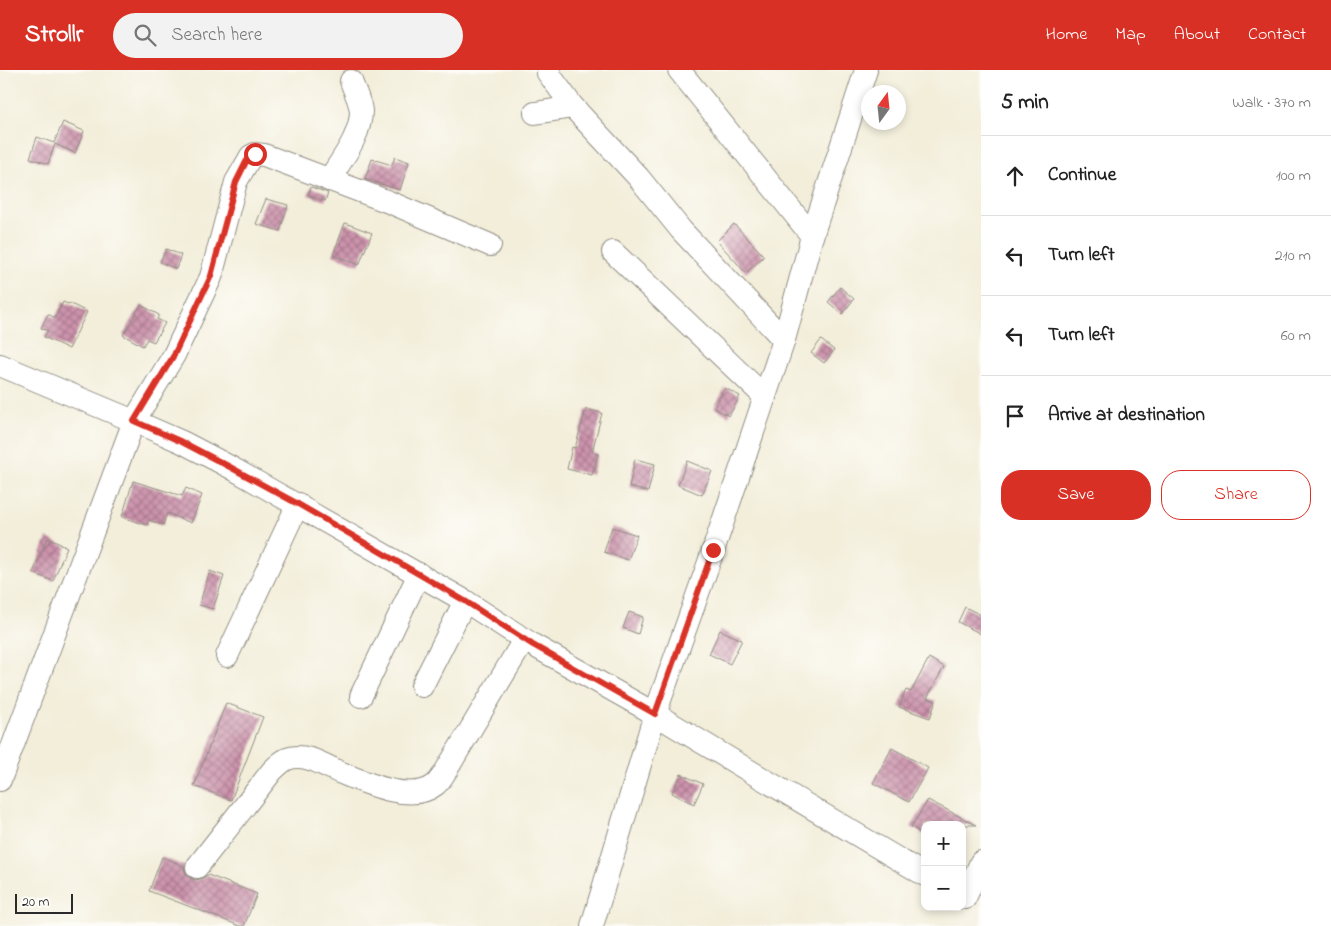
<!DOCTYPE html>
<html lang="en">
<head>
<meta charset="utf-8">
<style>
  :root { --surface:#fff; --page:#f2f2f2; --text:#222; --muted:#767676; --line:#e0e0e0; --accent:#d93025 }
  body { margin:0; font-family:"Indie Flower",sans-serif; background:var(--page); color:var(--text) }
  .controls { position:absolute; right:15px; bottom:15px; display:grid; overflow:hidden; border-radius:10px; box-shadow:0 2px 8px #0003 }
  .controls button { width:45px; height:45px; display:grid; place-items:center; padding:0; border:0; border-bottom:1px solid var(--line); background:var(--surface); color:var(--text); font:25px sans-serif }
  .compass { position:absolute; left:861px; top:15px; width:45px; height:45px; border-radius:50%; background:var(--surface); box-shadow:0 2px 8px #0003; rotate:15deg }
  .scale { position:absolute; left:15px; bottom:12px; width:58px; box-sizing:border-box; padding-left:5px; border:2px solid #2b2b2b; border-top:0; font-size:14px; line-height:18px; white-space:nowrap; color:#2b2b2b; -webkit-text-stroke:4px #fdfcf7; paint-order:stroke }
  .stop { position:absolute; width:15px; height:15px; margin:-11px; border:4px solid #d93025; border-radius:50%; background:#fff }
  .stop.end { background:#d93025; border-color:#fff; box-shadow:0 1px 5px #0008 }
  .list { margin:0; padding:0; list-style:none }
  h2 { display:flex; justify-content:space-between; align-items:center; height:65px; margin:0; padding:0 20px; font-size:21px }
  h2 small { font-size:16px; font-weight:400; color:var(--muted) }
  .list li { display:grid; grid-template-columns:32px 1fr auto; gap:15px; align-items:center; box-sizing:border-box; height:80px; padding:0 20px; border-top:1px solid var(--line) }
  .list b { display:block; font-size:19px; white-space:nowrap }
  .list em { font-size:16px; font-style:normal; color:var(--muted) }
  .actions { display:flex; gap:10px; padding:15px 20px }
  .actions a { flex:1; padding:11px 0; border:1px solid var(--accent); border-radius:20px; text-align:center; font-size:18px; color:var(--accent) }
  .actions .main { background:var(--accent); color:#fff }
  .icon { flex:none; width:28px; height:28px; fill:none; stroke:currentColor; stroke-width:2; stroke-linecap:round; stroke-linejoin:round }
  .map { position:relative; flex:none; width:981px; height:856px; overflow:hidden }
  header { display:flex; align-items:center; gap:30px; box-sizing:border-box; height:70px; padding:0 25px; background:var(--accent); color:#fff }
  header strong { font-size:24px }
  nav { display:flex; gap:28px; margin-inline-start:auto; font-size:18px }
  .search { width:350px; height:45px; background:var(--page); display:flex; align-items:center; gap:12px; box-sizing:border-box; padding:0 18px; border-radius:28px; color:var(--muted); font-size:19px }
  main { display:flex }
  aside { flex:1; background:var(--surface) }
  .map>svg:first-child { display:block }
</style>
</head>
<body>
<header>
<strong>Strollr</strong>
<div class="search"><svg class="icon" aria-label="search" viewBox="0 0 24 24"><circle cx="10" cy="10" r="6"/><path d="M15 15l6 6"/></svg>Search here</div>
<nav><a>Home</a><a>Map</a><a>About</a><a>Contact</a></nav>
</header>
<main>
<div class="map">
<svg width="981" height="856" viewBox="0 0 981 856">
  <defs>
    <pattern id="building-cross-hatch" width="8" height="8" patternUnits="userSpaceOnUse" patternTransform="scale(1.25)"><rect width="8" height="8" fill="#cc93ac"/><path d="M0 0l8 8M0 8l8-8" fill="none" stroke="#a6788c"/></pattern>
  </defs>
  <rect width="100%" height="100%" fill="#fdfcf7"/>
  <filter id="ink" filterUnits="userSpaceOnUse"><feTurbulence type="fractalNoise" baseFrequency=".02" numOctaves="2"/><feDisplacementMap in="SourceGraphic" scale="10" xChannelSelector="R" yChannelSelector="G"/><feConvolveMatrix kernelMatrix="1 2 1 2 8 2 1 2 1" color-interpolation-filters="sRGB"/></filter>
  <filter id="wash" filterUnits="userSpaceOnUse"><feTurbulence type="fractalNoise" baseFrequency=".0096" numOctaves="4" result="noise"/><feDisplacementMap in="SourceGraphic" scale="20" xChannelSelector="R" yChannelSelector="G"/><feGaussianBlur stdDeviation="1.12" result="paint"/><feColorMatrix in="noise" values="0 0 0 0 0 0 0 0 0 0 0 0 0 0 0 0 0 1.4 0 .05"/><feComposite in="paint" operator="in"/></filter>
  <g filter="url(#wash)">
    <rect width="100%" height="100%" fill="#f3eeda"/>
    <g id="blocks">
      <!-- building -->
      <g fill="url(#building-cross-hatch)">
        <polygon points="63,52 84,61 75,83 55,74 48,94 30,88 37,67 54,73"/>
        <polygon points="395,87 409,92 400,120 365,109 372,89 392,95"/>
        <polygon points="311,117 328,123 325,131 308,125"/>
        <polygon points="266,129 288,135 280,161 256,154"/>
        <polygon points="345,153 372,163 359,195 333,185"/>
        <polygon points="734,154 764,186 746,203 717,171"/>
        <polygon points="166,179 181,185 176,199 160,192"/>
        <polygon points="840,217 854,229 842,244 828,232"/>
        <polygon points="63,232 68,234 69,233 87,242 69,279 44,267 48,261 41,258 48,244 55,248"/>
        <polygon points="141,235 159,245 157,249 165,253 154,272 147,269 143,276 123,265"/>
        <polygon points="821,270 834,280 824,293 811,283"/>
        <polygon points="725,318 740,326 729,346 714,338"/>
        <polygon points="586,339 602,343 592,382 598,384 592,405 567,399 572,377 575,378"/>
        <polygon points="635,389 655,394 648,422 629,417"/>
        <polygon points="687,391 712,401 702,425 678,415"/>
        <polygon points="133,411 182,426 186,418 202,425 191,453 167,443 163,455 148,450 147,455 122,447"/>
        <polygon points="612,457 637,465 628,490 604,482"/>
        <polygon points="47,468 67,477 53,511 33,503"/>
        <polygon points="210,501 224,506 213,539 199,535"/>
        <polygon points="965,537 981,545 981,564 958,552"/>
        <polygon points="629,542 643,547 638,564 623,558"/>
        <polygon points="720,560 742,570 730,594 709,584"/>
        <polygon points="929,588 944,597 927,628 936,631 930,648 899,637 906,620 911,622"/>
        <polygon points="226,633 263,647 231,730 194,716"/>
        <polygon points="892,678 928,698 909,732 873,713"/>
        <polygon points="681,704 703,714 694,734 672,723"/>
        <polygon points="928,730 976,755 925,755 924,765 911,757"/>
        <polygon points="162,787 184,796 185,802 189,807 195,810 201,809 208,805 257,824 244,856 240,856 149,821"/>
      </g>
    </g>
  </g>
  <g filter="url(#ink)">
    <use href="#blocks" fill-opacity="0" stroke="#8f8c82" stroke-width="1"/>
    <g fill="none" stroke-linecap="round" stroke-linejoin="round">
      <!-- minor casing -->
      <g stroke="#8f8c82" stroke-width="24">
        <g id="minor">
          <polyline points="549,0 548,3 573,37 639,108 681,160 784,270"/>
          <polyline points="679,0 812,166"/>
          <polyline points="535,43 573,37"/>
          <path d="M329,110c12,-20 32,-44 32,-69 -1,-10 -7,-21 -10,-30"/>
          <polyline points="613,182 765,327"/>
          <polyline points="0,295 134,351 182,372 230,397 465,531 533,575 655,644 758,706 925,805"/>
          <polyline points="227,586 298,434"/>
          <polyline points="422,616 465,531"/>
          <polyline points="361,626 419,504"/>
          <polyline points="0,710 134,351 174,285 211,207 236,112 251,86 255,84 264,85 389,132 490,175"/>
          <path d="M197,797l75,-96c4,-4 10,-10 15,-12 17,-7 37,6 52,13 25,10 72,32 96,13 5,-4 9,-11 12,-16l77,-129"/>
          <polyline points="965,828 981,792"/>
          <polyline points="592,856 655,644 713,481 784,270 812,166 866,0"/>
        </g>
      </g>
      <!-- minor -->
      <use href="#minor" stroke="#fff" stroke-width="22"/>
    </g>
  </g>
  <g fill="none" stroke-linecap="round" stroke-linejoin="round" filter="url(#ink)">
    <!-- route -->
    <polyline stroke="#d93025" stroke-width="6" points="255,84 251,86 246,92 236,112 211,206 174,285 134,351 182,372 230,397 298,434 465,531 533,575 655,644 713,480"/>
  </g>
</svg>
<div class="controls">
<button>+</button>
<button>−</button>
</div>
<svg class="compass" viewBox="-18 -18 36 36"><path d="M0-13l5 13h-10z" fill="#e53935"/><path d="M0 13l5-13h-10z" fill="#767676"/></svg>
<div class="scale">20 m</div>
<div class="stop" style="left:255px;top:84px"></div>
<div class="stop end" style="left:713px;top:480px"></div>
</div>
<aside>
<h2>5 min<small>Walk · 370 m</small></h2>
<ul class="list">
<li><svg class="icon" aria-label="ahead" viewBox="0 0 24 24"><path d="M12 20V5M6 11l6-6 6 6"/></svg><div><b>Continue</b></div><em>100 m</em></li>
<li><svg class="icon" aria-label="left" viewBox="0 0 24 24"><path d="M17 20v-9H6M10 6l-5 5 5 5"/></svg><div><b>Turn left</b></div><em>210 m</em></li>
<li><svg class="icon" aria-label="left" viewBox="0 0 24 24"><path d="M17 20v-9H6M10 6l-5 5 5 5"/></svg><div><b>Turn left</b></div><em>60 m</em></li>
<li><svg class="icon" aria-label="arrive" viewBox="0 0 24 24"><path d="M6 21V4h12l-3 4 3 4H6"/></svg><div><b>Arrive at destination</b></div></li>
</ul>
<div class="actions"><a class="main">Save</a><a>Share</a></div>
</aside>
</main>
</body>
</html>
